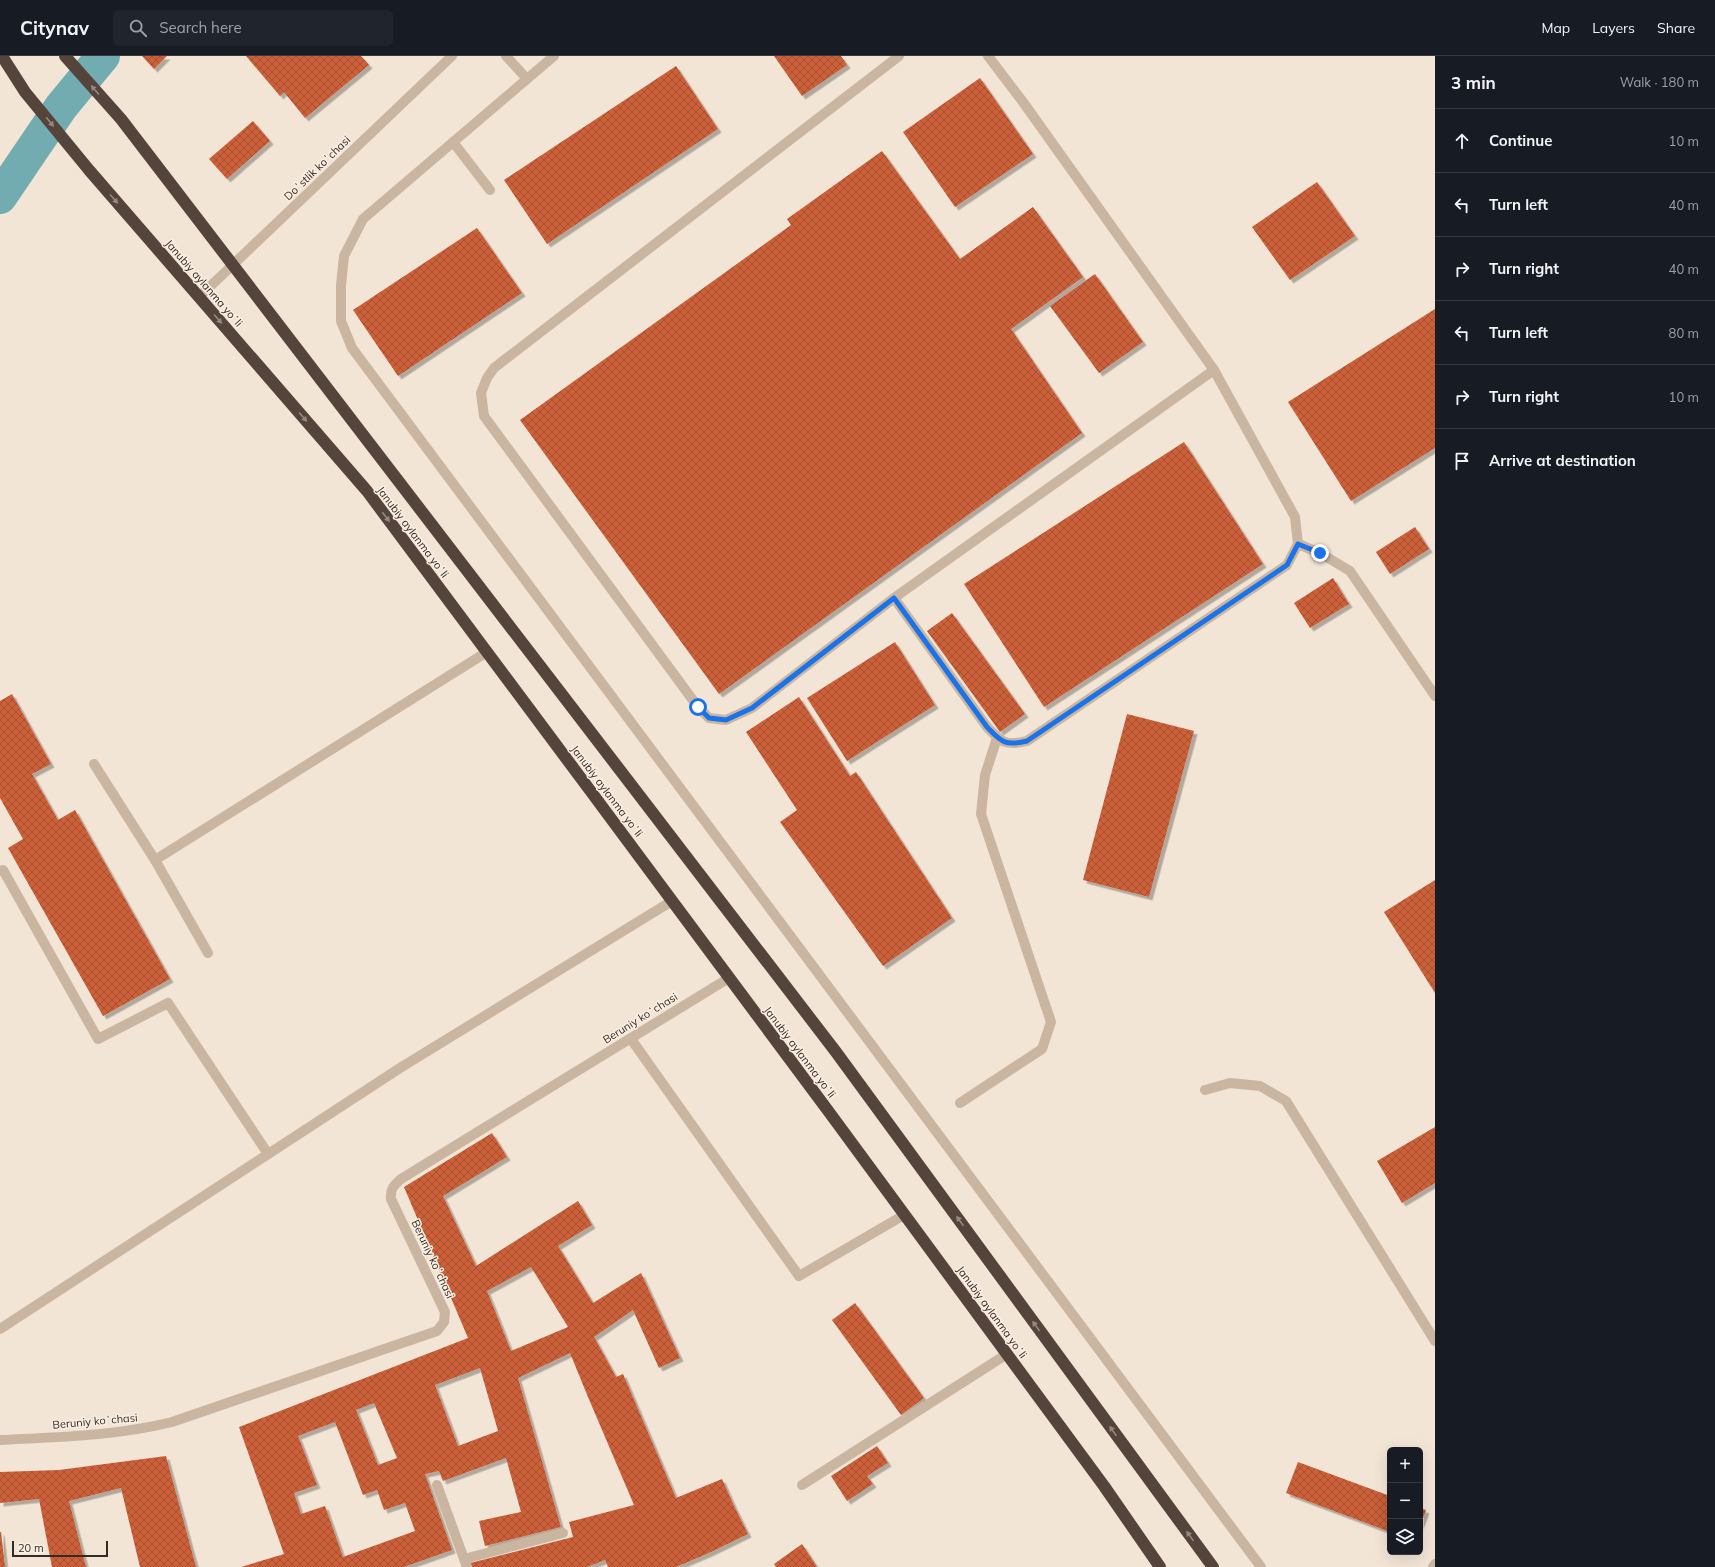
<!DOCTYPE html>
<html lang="en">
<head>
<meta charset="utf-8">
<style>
  :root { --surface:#171b24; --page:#20242c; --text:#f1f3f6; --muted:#9ea1a6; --line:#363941 }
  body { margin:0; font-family:Mulish,sans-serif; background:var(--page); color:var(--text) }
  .controls { position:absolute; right:12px; bottom:12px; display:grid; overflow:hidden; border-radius:6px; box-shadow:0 4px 16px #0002 }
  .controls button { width:36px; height:36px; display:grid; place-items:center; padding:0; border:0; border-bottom:1px solid var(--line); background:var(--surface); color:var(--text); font:20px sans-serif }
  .scale { position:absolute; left:12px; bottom:10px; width:96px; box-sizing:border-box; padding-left:4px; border:2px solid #342a24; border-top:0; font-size:11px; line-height:14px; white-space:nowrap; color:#342a24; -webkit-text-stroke:3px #faefe2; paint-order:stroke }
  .stop { position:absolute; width:12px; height:12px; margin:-9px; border:3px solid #1a73e8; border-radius:50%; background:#fff }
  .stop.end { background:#1a73e8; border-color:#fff; box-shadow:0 1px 4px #0008 }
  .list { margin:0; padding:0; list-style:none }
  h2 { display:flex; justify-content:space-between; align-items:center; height:52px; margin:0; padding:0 16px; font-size:17px }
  h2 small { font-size:13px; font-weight:400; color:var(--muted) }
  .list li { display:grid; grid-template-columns:26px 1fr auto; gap:12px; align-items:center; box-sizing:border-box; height:64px; padding:0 16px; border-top:1px solid var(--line) }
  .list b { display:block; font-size:15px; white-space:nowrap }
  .list em { font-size:13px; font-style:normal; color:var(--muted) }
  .icon { flex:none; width:22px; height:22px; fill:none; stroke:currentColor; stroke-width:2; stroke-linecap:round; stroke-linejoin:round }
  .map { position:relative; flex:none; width:1435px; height:1511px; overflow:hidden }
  header { display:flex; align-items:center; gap:24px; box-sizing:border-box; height:56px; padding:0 20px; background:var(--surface); border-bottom:1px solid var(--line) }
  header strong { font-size:19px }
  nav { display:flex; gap:22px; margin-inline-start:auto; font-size:14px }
  .search { width:280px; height:36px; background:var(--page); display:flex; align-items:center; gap:10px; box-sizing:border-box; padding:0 14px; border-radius:6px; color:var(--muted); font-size:15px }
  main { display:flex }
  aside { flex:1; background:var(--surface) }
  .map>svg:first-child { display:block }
</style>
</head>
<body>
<header>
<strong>Citynav</strong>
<div class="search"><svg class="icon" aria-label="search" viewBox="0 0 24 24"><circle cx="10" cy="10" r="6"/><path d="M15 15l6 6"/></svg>Search here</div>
<nav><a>Map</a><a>Layers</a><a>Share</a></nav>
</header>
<main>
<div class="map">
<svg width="1435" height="1511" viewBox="0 0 1435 1511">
  <defs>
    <pattern id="building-cross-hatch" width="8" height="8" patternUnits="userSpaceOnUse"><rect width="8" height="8" fill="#cc6039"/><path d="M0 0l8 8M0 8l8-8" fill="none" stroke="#a64f30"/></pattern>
    <filter id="shadow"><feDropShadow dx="3.5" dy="3.5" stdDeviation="0" flood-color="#0004"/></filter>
  </defs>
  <rect width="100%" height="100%" fill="#f2e5d6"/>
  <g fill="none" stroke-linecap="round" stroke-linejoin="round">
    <!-- canal -->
    <polyline stroke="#73acb0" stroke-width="34" points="0,141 61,51 103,0"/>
  </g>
  <!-- building -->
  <g fill="url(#building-cross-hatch)" fill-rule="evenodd" filter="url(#shadow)">
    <polygon points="142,0 167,0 154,13"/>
    <polygon points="246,0 361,0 369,9 305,62 284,36 280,40"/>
    <polygon points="774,0 841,0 847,9 802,40"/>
    <polygon points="676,10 718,73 547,188 504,124"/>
    <polygon points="980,22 1033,98 955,151 903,76"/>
    <polygon points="253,65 270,85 227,123 209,103"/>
    <polygon points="882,95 960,203 1033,151 1083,221 1011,273 1082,377 719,638 520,364 791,169 787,163"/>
    <polygon points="1317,126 1355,180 1290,224 1252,171"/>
    <polygon points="477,172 522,237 398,320 353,254"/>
    <polygon points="1095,218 1143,286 1099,317 1050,250"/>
    <polygon points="1435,253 1435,392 1351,445 1288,346"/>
    <polygon points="1184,386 1263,508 1044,651 964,528"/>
    <polygon points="1415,471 1429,493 1390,518 1376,496"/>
    <polygon points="1333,522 1349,548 1310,572 1294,547"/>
    <polygon points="952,557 1025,658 1000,676 927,575"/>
    <polygon points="895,586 935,649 847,705 807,642"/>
    <polygon points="12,638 51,708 32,718 58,764 75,754 170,923 103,960 8,792 23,783 0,742 0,645"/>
    <polygon points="799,641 850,720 856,716 952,862 883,910 780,766 797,754 746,676"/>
    <polygon points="1127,658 1194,675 1149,841 1083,824"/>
    <polygon points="1435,824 1435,937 1384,856"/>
    <polygon points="1435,1071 1435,1127 1402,1147 1377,1105"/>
    <path d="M492,1077l15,24 -64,39 33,70 102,-65 14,24 -34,21 35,57 48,-30 39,85 -21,10 -26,-58 -39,27 22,40 7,-3 53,124 46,-19 12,27 14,28 -39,19 -33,14h-68l-3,-7 -18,7h-115l-2,-4 103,-26 -4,-15 65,-17 -46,-108 -18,-44 -52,25 43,149 -76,19 -6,-25 42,-9 -15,-54 -63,23 -4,-10 -14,3 27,76 -48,17h-163l43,-13 -45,-127 229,-89 -64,-151zM531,1211l37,60 -57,24 -24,-60zM480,1312l18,63 -40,15 -23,-61zM374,1347l23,55 -19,7 -22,-55zM335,1366l28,73 14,-5 7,20 21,-7 10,28 -72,26 -18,-51 -24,8 -7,-21 23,-8 -19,-49z"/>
    <polygon points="855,1247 924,1342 901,1359 832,1264"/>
    <polygon points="877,1390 888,1407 867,1420 873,1428 847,1445 831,1420"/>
    <polygon points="166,1400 196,1511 140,1511 121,1432 69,1445 86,1511 52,1511 39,1443 0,1447 0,1416 59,1414"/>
    <polygon points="1298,1406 1390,1440 1390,1476 1286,1437"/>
    <polygon points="1420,1452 1426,1454 1420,1470"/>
    <polygon points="0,1476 1,1476 5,1511 0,1511"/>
    <polygon points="802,1488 817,1511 776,1511 774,1508"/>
  </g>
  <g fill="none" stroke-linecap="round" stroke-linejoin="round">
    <!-- minor -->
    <g stroke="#cab5a1" stroke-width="10">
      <polyline points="506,0 527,23"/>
      <polyline points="554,0 363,163 344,200 341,229 341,265 352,292 1261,1511"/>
      <polyline points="899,0 494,312 487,322 481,337 484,360 698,651 709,662 726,664 752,652 894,542 1214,314 1023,46 988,0"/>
      <polyline points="453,86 490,134"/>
      <polyline points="199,241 452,0"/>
      <polyline points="1298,488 1320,497 1350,515 1435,640"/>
      <path d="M894,542l93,129c15,16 19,19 40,14l260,-176 11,-21 -3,-27 -81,-147"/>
      <polyline points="94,708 155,804"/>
      <polyline points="0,815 3,814 98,983 168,947 268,1098"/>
      <polyline points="208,897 155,804 487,596"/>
      <polyline points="631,983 799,1220 904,1159"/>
      <polyline points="1205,1034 1230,1027 1260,1030 1286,1045 1435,1285"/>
      <polyline points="960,1047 1042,993 1051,966 981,758 985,719 997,682"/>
      <polyline points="0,1273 400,1012 672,845"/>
      <path d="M0,1384c58,-3 116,-4 172,-18l265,-91 7,-9 1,-10 -54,-113c-1,-10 3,-14 10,-20l328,-201"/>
      <polyline points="437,1429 467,1511"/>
      <polyline points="802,1429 1007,1298"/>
      <polyline points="464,1503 563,1477"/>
      <polyline points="1433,1511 1435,1508"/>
    </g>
    <!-- highway -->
    <g stroke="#55443b" stroke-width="12">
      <polyline points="2,0 25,36 89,114 367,435 589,733 829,1056 1104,1430 1160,1511"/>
      <polyline points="65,0 121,63 836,996 1213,1511"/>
    </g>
  </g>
  <!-- one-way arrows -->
  <defs><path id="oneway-solid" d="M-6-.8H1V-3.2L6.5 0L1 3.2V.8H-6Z"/></defs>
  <g fill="#97887e">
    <use href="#oneway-solid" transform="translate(95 34) rotate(-131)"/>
    <use href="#oneway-solid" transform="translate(50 66) rotate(51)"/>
    <use href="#oneway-solid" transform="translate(114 143) rotate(49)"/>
    <use href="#oneway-solid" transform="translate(218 263) rotate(49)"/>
    <use href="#oneway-solid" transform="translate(303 361) rotate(49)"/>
    <use href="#oneway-solid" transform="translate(386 461) rotate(53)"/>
    <use href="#oneway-solid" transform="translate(960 1165) rotate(-126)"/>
    <use href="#oneway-solid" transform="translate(1036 1270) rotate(-126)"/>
    <use href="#oneway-solid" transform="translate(1113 1375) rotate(-126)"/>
    <use href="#oneway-solid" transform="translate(1190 1480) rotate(-126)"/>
  </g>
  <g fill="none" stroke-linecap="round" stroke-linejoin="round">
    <!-- route -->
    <path stroke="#1a73e8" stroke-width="5" d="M698,651l11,11 17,2 26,-12 142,-110 93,129c15,16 19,19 40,14l260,-176 11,-21 22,9"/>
  </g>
  <g text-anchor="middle" stroke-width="3" stroke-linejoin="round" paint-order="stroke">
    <!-- street labels -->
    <g font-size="11" fill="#342a24" stroke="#faefe2">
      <text transform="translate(317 112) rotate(-44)" y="4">Doʻstlik koʻchasi</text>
      <text transform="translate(204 227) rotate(49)" y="4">Janubiy aylanma yoʻli</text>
      <text transform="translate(413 476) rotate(53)" y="4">Janubiy aylanma yoʻli</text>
      <text transform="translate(607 735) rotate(53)" y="4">Janubiy aylanma yoʻli</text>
      <text transform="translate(640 962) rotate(-32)" y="4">Beruniy koʻchasi</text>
      <text transform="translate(800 996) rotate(53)" y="4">Janubiy aylanma yoʻli</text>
      <text transform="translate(433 1203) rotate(65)" y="4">Beruniy koʻchasi</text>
      <text transform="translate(992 1256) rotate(54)" y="4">Janubiy aylanma yoʻli</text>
      <text transform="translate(95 1365) rotate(-5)" y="4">Beruniy koʻchasi</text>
    </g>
  </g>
</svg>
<div class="controls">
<button>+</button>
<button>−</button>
<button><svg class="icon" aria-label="layers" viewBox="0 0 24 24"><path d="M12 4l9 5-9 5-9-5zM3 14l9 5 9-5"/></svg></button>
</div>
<div class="scale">20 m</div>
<div class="stop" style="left:698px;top:651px"></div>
<div class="stop end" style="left:1320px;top:497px"></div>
</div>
<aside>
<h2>3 min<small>Walk · 180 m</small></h2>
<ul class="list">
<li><svg class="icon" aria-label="ahead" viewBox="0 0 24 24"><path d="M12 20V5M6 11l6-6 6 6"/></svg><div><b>Continue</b></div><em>10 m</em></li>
<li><svg class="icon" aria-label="left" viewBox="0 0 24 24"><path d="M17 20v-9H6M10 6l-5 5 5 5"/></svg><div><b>Turn left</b></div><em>40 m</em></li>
<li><svg class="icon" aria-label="right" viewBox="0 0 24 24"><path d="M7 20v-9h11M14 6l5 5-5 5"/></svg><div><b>Turn right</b></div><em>40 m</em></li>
<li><svg class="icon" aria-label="left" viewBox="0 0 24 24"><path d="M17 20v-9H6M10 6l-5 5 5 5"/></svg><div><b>Turn left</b></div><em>80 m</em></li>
<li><svg class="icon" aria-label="right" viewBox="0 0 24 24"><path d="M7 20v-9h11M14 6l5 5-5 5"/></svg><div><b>Turn right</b></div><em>10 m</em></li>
<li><svg class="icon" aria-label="arrive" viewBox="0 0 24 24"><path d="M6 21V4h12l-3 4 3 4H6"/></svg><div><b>Arrive at destination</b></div></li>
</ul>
</aside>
</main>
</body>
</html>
